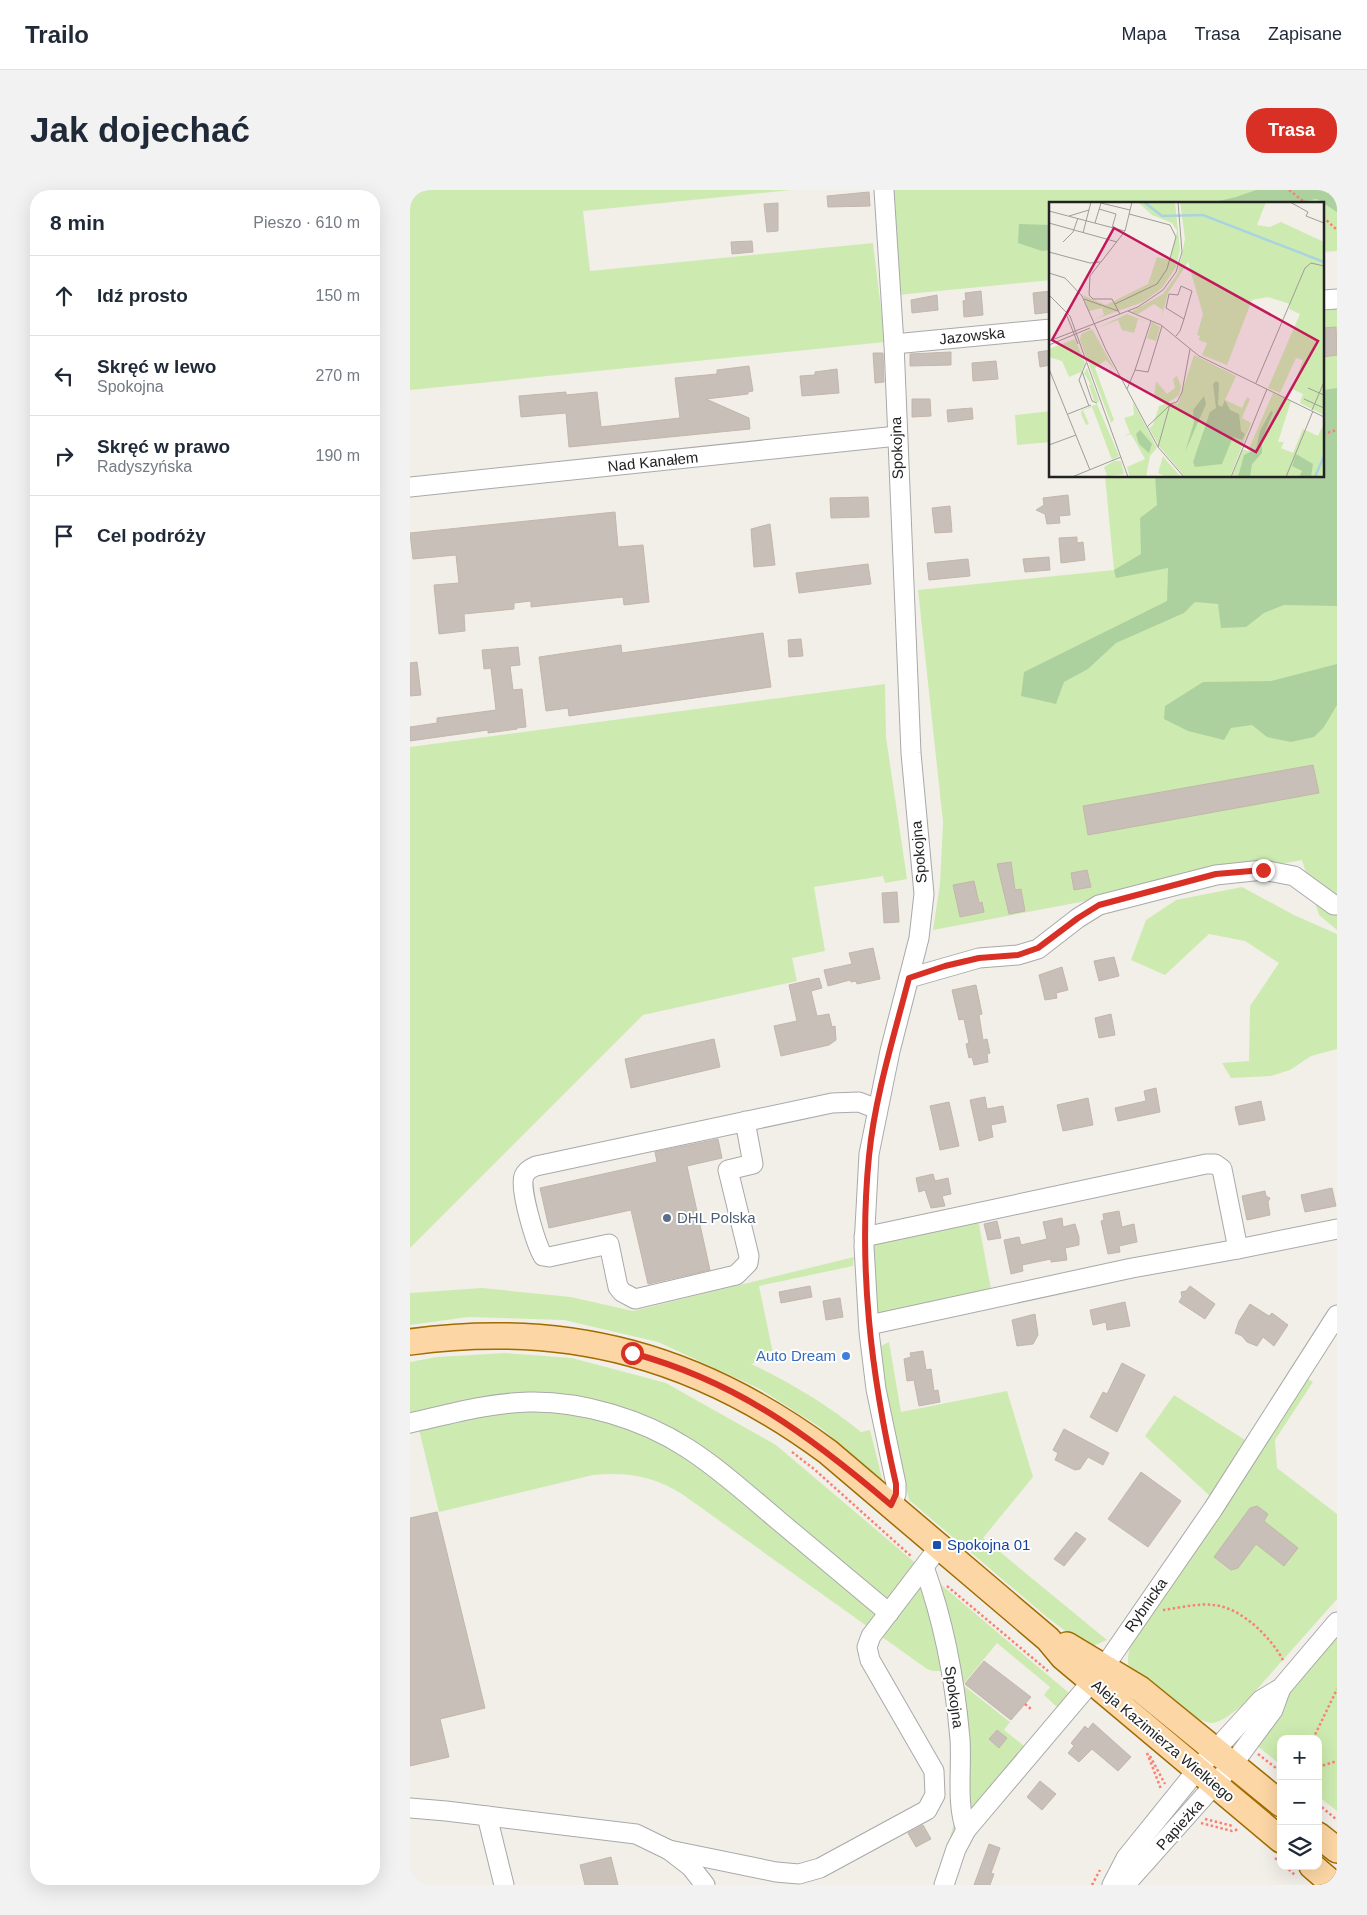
<!DOCTYPE html>
<html lang="pl">
<head>
<meta charset="utf-8">
<style>
  :root { --surface:#fff; --page:#f2f2f3; --text:#1f2937; --muted:#747a83; --line:#e0e1e3; --accent:#d93025 }
  body { margin:0; font-family:Arial,sans-serif; background:var(--page); color:var(--text) }
  .controls { position:absolute; right:15px; bottom:15px; display:grid; overflow:hidden; border-radius:10px; box-shadow:0 5px 20px #0002 }
  .controls button { width:45px; height:45px; display:grid; place-items:center; padding:0; border:0; border-bottom:1px solid var(--line); background:var(--surface); color:var(--text); font:25px sans-serif }
  .stop { position:absolute; width:15px; height:15px; margin:-11px; border:4px solid #d93025; border-radius:50%; background:#fff }
  .stop.end { background:#d93025; border-color:#fff; box-shadow:0 1px 5px #0008 }
  .list { margin:0; padding:0; list-style:none }
  h2 { display:flex; justify-content:space-between; align-items:center; height:65px; margin:0; padding:0 20px; font-size:21px }
  h2 small { font-size:16px; font-weight:400; color:var(--muted) }
  .list li { display:grid; grid-template-columns:32px 1fr auto; gap:15px; align-items:center; box-sizing:border-box; height:80px; padding:0 20px; border-top:1px solid var(--line) }
  .list b { display:block; font-size:19px; white-space:nowrap }
  .list p { margin:0; font-size:16px; white-space:nowrap; color:var(--muted) }
  .list em { font-size:16px; font-style:normal; color:var(--muted) }
  .icon { flex:none; width:28px; height:28px; fill:none; stroke:currentColor; stroke-width:2; stroke-linecap:round; stroke-linejoin:round }
  .map { position:relative; flex:none; width:927px; height:1695px; overflow:hidden; border-radius:20px }
  header { display:flex; align-items:center; gap:30px; box-sizing:border-box; height:70px; padding:0 25px; background:var(--surface); border-bottom:1px solid var(--line) }
  header strong { font-size:24px }
  nav { display:flex; gap:28px; margin-inline-start:auto; font-size:18px }
  .intro { display:flex; align-items:center; justify-content:space-between; box-sizing:border-box; height:120px; padding:0 30px }
  h1 { margin:0; font-size:35px }
  .button { padding:12px 22px; border-radius:20px; background:var(--accent); color:#fff; font-size:18px; font-weight:700 }
  main { display:flex; gap:30px; padding:0 30px }
  aside { flex:1; background:var(--surface); border-radius:20px; box-shadow:0 5px 20px #0002 }
  .map>svg:first-child { display:block }
</style>
</head>
<body>
<header>
<strong>Trailo</strong>
<nav><a>Mapa</a><a>Trasa</a><a>Zapisane</a></nav>
</header>
<div class="intro"><h1>Jak dojechać</h1><a class="button">Trasa</a></div>
<main>
<aside>
<h2>8 min<small>Pieszo · 610 m</small></h2>
<ul class="list">
<li><svg class="icon" aria-label="ahead" viewBox="0 0 24 24"><path d="M12 20V5M6 11l6-6 6 6"/></svg><div><b>Idź prosto</b></div><em>150 m</em></li>
<li><svg class="icon" aria-label="left" viewBox="0 0 24 24"><path d="M17 20v-9H6M10 6l-5 5 5 5"/></svg><div><b>Skręć w lewo</b><p>Spokojna</p></div><em>270 m</em></li>
<li><svg class="icon" aria-label="right" viewBox="0 0 24 24"><path d="M7 20v-9h11M14 6l5 5-5 5"/></svg><div><b>Skręć w prawo</b><p>Radyszyńska</p></div><em>190 m</em></li>
<li><svg class="icon" aria-label="arrive" viewBox="0 0 24 24"><path d="M6 21V4h12l-3 4 3 4H6"/></svg><div><b>Cel podróży</b></div></li>
</ul>
</aside>
<div class="map">
<svg width="927" height="1695" viewBox="0 0 927 1695">
  <rect width="100%" height="100%" fill="#f2efe9"/>
  <!-- grass -->
  <g fill="#cdebb0">
    <polygon points="0,0 382,0 173,21 180,81 463,53 475,152 0,200"/>
    <polygon points="481,0 927,0 927,61 913,62 913,14 641,14 641,90 488,105"/>
    <polygon points="927,116 927,740 909,725 892,670 523,740 530,694 533,632 508,400 704,380 695,286 913,286 913,117"/>
    <polygon points="641,221 641,252 607,255 605,225"/>
    <polygon points="475,494 476,547 497,689 475,693 473,686 404,697 415,761 382,768 387,791 233,825 0,1058 0,557"/>
    <polygon points="832,697 884,725 927,744 927,859 901,866 880,880 861,886 821,888 812,873 839,871 840,816 869,773 835,751 799,744 755,785 721,770 736,730 766,710"/>
    <polygon points="568,1029 581,1099 468,1123 462,1053"/>
    <path d="M444,1067l-1,9 -94,20 15,72 -23,6c38,18 77,41 110,68l9,-2 13,52 -62,-54 -61,-39 -102,-47 -94,-22 -96,-3 -58,8v-32l72,-5 89,9 62,14z"/>
    <polygon points="479,1152 491,1222 597,1201 623,1287 573,1348 697,1450 678,1458 638,1428 499,1310 477,1215 471,1156"/>
    <path d="M95,1163l67,5 94,25 110,62 293,248 -12,14 -13,-12 6,-8 -53,-44 -34,42 47,37 -6,8 23,18 -81,103 9,-31v-71l-10,-78h-12l-6,-2 -245,-175c-29,-18 -55,-22 -89,-19l-154,37 -24,-99 -5,1v-52l27,-5z"/>
    <path d="M895,1187l8,5 -38,58 2,28 60,46v85l-94,106c-9,6 -20,17 -31,18 -14,1 -65,-38 -79,-48 -7,-10 -6,-19 -2,-31z"/>
    <polygon points="764,1205 835,1250 801,1307 735,1246"/>
    <polygon points="927,1446 927,1621 908,1606 908,1549 871,1549 871,1575 846,1555 871,1521 880,1503"/>
  </g>
  <!-- forest -->
  <g fill="#add19e">
    <polygon points="846,0 927,0 927,22 907,9 877,14 796,14 826,7"/>
    <polygon points="609,34 641,35 641,60 632,61 608,53"/>
    <polygon points="927,198 927,416 874,415 854,423 836,437 811,438 808,414 785,412 774,423 706,453 678,479 654,492 646,514 611,506 614,482 757,411 758,378 706,388 704,380 731,364 730,328 747,315 745,286 913,286 913,200"/>
    <polygon points="927,474 927,515 914,537 904,547 881,552 857,547 842,535 821,538 814,550 778,541 754,529 755,516 793,492 861,491"/>
  </g>
  <!-- building -->
  <g fill="#c7bfb8" stroke="#c4b6ab">
    <polygon points="459,2 460,16 418,17 417,6"/>
    <polygon points="368,13 368,41 357,42 354,14"/>
    <polygon points="342,51 343,62 322,64 321,52"/>
    <polygon points="571,101 573,125 554,127 553,111 556,110 555,103"/>
    <polygon points="641,101 641,122 625,124 623,103"/>
    <polygon points="527,105 528,120 502,123 501,110"/>
    <polygon points="926,137 927,165 913,167 913,138"/>
    <polygon points="641,160 641,175 630,177 628,162"/>
    <polygon points="541,162 541,175 500,176 500,164"/>
    <polygon points="463,163 473,163 474,192 465,193"/>
    <polygon points="586,171 588,189 563,191 562,173"/>
    <polygon points="339,176 343,201 338,202 338,204 296,209 339,228 340,239 159,257 156,223 111,227 109,206 156,202 156,205 187,202 191,237 270,228 265,188 307,184 307,180"/>
    <polygon points="427,179 429,203 392,206 390,186 405,185 405,182"/>
    <polygon points="502,209 520,209 521,226 502,227"/>
    <polygon points="562,218 563,229 538,232 537,220"/>
    <polygon points="658,305 660,325 649,326 650,333 637,334 635,324 626,320 634,315 633,308"/>
    <polygon points="458,307 459,327 421,328 420,308"/>
    <polygon points="540,316 542,342 525,343 522,318"/>
    <polygon points="205,322 208,357 233,355 239,412 214,415 213,407 121,417 121,411 104,413 104,419 54,424 55,441 29,444 24,395 49,393 46,365 3,369 0,343"/>
    <polygon points="360,334 365,375 344,377 341,339"/>
    <polygon points="667,347 667,353 673,352 675,370 651,373 649,348"/>
    <polygon points="639,367 640,380 615,382 613,369"/>
    <polygon points="558,369 560,386 519,390 517,373"/>
    <polygon points="458,374 461,394 389,403 386,383"/>
    <polygon points="353,443 361,497 159,526 158,518 136,521 129,467 211,455 212,463"/>
    <polygon points="391,449 393,466 379,467 378,450"/>
    <polygon points="108,457 110,475 100,476 103,500 112,499 116,537 107,538 107,539 78,543 78,540 0,551 0,537 27,533 27,528 86,520 81,478 74,479 72,460"/>
    <polygon points="7,472 11,505 0,506 0,473"/>
    <polygon points="903,575 909,603 678,645 673,616"/>
    <polygon points="601,672 605,700 611,699 615,721 599,724 587,674"/>
    <polygon points="677,680 681,697 664,700 661,683"/>
    <polygon points="564,691 569,713 572,712 574,722 550,727 543,695"/>
    <polygon points="487,702 489,732 474,733 472,703"/>
    <polygon points="463,758 470,789 447,794 446,791 441,792 440,790 418,796 414,780 442,774 439,763"/>
    <polygon points="704,767 709,786 689,791 684,771"/>
    <polygon points="652,777 658,800 646,803 647,808 635,810 629,785"/>
    <polygon points="409,788 412,798 401,801 407,826 419,824 422,837 425,836 426,850 419,855 371,866 364,836 387,831 379,795"/>
    <polygon points="566,795 572,824 569,825 573,850 577,849 580,863 577,864 578,872 564,875 562,867 559,868 556,854 559,853 554,829 549,830 542,800"/>
    <polygon points="701,824 705,845 689,848 685,828"/>
    <polygon points="304,849 310,877 221,898 215,869"/>
    <polygon points="746,898 750,922 708,931 705,918 736,911 734,901"/>
    <polygon points="575,907 577,919 593,916 596,932 581,935 583,947 569,951 560,910"/>
    <polygon points="678,908 683,935 653,941 647,915"/>
    <polygon points="851,911 855,930 829,935 825,917"/>
    <polygon points="539,912 549,956 530,960 520,916"/>
    <polygon points="308,949 312,968 277,976 300,1080 238,1094 221,1020 139,1038 130,998 247,972 245,962"/>
    <polygon points="523,984 525,991 538,988 541,1004 532,1006 535,1016 521,1018 515,1000 509,1002 506,988"/>
    <polygon points="922,998 926,1016 895,1022 891,1005"/>
    <polygon points="855,1001 856,1006 860,1008 858,1012 860,1025 837,1030 832,1006"/>
    <polygon points="709,1021 712,1037 724,1034 727,1052 709,1056 710,1062 698,1064 691,1031 694,1030 693,1024"/>
    <polygon points="652,1028 653,1037 665,1034 669,1047 669,1055 655,1058 657,1070 641,1072 641,1069 612,1075 613,1081 601,1084 594,1050 609,1047 611,1055 637,1049 633,1032"/>
    <polygon points="587,1031 591,1048 578,1050 574,1034"/>
    <polygon points="400,1096 402,1107 371,1113 369,1102"/>
    <polygon points="780,1096 805,1114 795,1129 769,1112 772,1107 771,1102 776,1101"/>
    <polygon points="430,1108 433,1127 416,1130 413,1111"/>
    <polygon points="715,1112 720,1136 697,1140 696,1132 683,1135 680,1120"/>
    <polygon points="840,1114 859,1126 862,1123 878,1135 864,1156 853,1147 847,1156 837,1152 832,1146 825,1143 829,1131"/>
    <polygon points="625,1124 628,1145 623,1154 607,1156 602,1130"/>
    <polygon points="513,1161 516,1180 521,1179 524,1201 528,1200 530,1212 509,1216 504,1190 497,1191 494,1169 501,1167 500,1163"/>
    <polygon points="712,1173 735,1185 707,1242 680,1227 693,1202 697,1204"/>
    <polygon points="654,1239 699,1263 693,1275 678,1267 670,1279 665,1280 645,1270 648,1263 643,1260"/>
    <polygon points="731,1282 771,1311 738,1357 698,1329"/>
    <polygon points="847,1316 858,1324 854,1331 888,1358 874,1376 846,1354 828,1378 821,1380 804,1367 840,1318"/>
    <polygon points="27,1322 75,1518 30,1529 39,1567 0,1576 0,1328"/>
    <polygon points="666,1342 676,1349 654,1376 644,1369"/>
    <polygon points="574,1471 621,1507 601,1530 555,1494"/>
    <polygon points="683,1533 721,1567 708,1581 682,1559 669,1572 658,1563 664,1556 661,1553 675,1536 678,1539"/>
    <polygon points="587,1540 597,1548 589,1558 579,1549"/>
    <polygon points="630,1591 646,1604 632,1620 617,1607"/>
    <polygon points="513,1635 521,1649 506,1657 498,1643"/>
    <polygon points="579,1654 590,1658 581,1683 584,1684 580,1695 564,1695"/>
    <polygon points="201,1667 208,1695 175,1695 170,1675"/>
  </g>
  <g fill="none" stroke-linecap="round" stroke-linejoin="round">
    <!-- minor casing -->
    <g stroke="#a9a9a9" stroke-width="21">
      <g id="minor">
        <polyline points="474,0 484,154 501,563 514,704 509,748 480,861 459,964 454,1056 459,1142 466,1199 486,1294 486,1304 481,1315"/>
        <polyline points="913,110 927,109"/>
        <polyline points="484,154 641,139"/>
        <polyline points="0,297 487,246"/>
        <polyline points="499,788 569,768 608,765 628,759 668,728 689,715 806,685 853,680 884,686 924,715 927,715"/>
        <path d="M335,931l8,43 -25,6 21,86 -1,7 -12,12 -101,24 -13,-7 -4,-5 -9,-43 -60,13 -6,-1c-7,-12 -24,-67 -19,-80 2,-5 7,-8 12,-10l296,-63 27,-1 18,7"/>
        <polyline points="454,1047 796,974 805,974 812,979 828,1059 927,1039"/>
        <polyline points="459,1135 722,1078 828,1059"/>
        <path d="M0,1233c40,-9 78,-20 119,-21 53,-1 113,17 158,46 33,21 62,48 92,73 37,31 73,61 110,92"/>
        <path d="M514,1377c20,55 31,114 36,172 2,30 -4,64 6,91"/>
        <polyline points="0,1618 36,1621 226,1644 259,1660 281,1677 295,1695"/>
        <polyline points="77,1626 94,1695"/>
        <polyline points="259,1660 366,1682 389,1684 410,1678 517,1620 525,1605 524,1581 460,1470 457,1457 461,1446 529,1357"/>
        <polyline points="534,1695 546,1659 556,1640 694,1477 803,1319 927,1125"/>
        <polyline points="702,1695 716,1668 787,1580 851,1510 871,1498 927,1432"/>
        <polyline points="715,1695 823,1574 863,1520 871,1498"/>
      </g>
    </g>
    <!-- major casing -->
    <g stroke="#a06b00" stroke-width="28">
      <g id="major">
        <path d="M0,1152c158,-22 290,15 418,110l220,187 15,18 218,183"/>
        <polyline points="657,1455 730,1499 871,1614"/>
        <polyline points="908,1645 927,1660"/>
        <polyline points="902,1676 924,1695"/>
      </g>
    </g>
    <!-- path -->
    <g stroke="#fa8072" stroke-width="2.5" stroke-dasharray="2.5 2.5" stroke-linecap="butt">
      <polyline points="879,0 897,14"/>
      <polyline points="913,27 927,40"/>
      <polyline points="913,244 927,240"/>
      <polyline points="382,1262 404,1279 502,1367"/>
      <polyline points="537,1396 638,1481"/>
      <path d="M753,1420c16,-2 35,-7 50,-5 28,2 59,33 71,57"/>
      <polyline points="615,1514 621,1519"/>
      <polyline points="903,1549 927,1499"/>
      <polyline points="737,1563 751,1599"/>
      <polyline points="848,1564 871,1582"/>
      <polyline points="740,1566 755,1594"/>
      <polyline points="908,1577 927,1571"/>
      <polyline points="908,1614 927,1630"/>
      <polyline points="795,1629 823,1636"/>
      <polyline points="791,1633 822,1641 829,1639"/>
      <polyline points="865,1668 871,1673"/>
      <polyline points="875,1676 885,1685"/>
      <polyline points="682,1695 690,1680"/>
    </g>
    <!-- minor -->
    <use href="#minor" stroke="#fff" stroke-width="19"/>
    <!-- major -->
    <use href="#major" stroke="#fcd6a4" stroke-width="25"/>
  </g>
  <g fill="none" stroke-linecap="round" stroke-linejoin="round">
    <!-- route -->
    <path stroke="#d93025" stroke-width="6" d="M222,1163c106,29 177,82 259,152l5,-11v-10c-25,-109 -38,-217 -27,-328 6,-60 25,-120 40,-178l36,-12 34,-8 39,-3 20,-7 40,-30 21,-13 117,-31 47,-4"/>
  </g>
  <!-- markers -->
  <circle fill="#5c6f8a" stroke="#fff" stroke-width="2" cx="257" cy="1028" r="5"/>
  <circle fill="#3f7fe0" stroke="#fff" stroke-width="2" cx="436" cy="1166" r="5"/>
  <rect fill="#1a4fb4" stroke="#fff" stroke-width="2" x="522" y="1350" width="10" height="10" rx="2.5"/>
  <g text-anchor="middle" stroke-width="4" stroke-linejoin="round" paint-order="stroke">
    <!-- street labels -->
    <g font-size="15" fill="#222" stroke="#fff">
      <text transform="translate(562 146) rotate(-6)" y="5">Jazowska</text>
      <text transform="translate(487 258) rotate(-92)" y="5">Spokojna</text>
      <text transform="translate(243 272) rotate(-6)" y="5">Nad Kanałem</text>
      <text transform="translate(509 662) rotate(-95)" y="5">Spokojna</text>
      <text transform="translate(736 1415) rotate(-55)" y="5">Rybnicka</text>
      <text transform="translate(544 1507) rotate(82)" y="5">Spokojna</text>
      <text transform="translate(753 1551) rotate(40)" y="5">Aleja Kazimierza Wielkiego</text>
      <text transform="translate(770 1635) rotate(-48)" y="5">Papieżka</text>
    </g>
    <!-- service labels -->
    <g font-size="15" fill="#4e5e75" stroke="#fff" text-anchor="start">
      <text x="267" y="1033">DHL Polska</text>
    </g>
    <!-- shop labels -->
    <g font-size="15" fill="#366cbe" stroke="#fff" text-anchor="end">
      <text x="426" y="1171">Auto Dream</text>
    </g>
    <!-- transit labels -->
    <g font-size="15" fill="#164399" stroke="#fff" text-anchor="start">
      <text x="537" y="1360">Spokojna 01</text>
    </g>
  </g>
  <!-- overview -->
  <g transform="translate(639 12)">
    <rect width="275" height="275" fill="#f2efe9"/>
    <path d="M89,0h37l5,48 -4,17 -14,21 -19,14 -50,18 11,-5 -2,-7 -13,3 -6,-16 23,10 42,-21 9,-27 13,3 7,-29 -5,-8 -20,-8zM131,0h86l-9,23 13,2 11,-5 43,20v173l-24,-12 3,-9 -11,-5 11,-29 -7,-2 -16,35 -12,-5 32,-74 -11,-5 1,-5 -22,-7 -16,3 -25,65 -25,-10 5,-12 -8,-3 1,-4 -3,-1 6,-21 -15,-52 -20,31 -8,30 3,-13 -9,-6 -16,10 -7,-2 32,-18 15,-21 7,-34zM78,112l20,8 -9,-3 -4,14 -12,-3 -4,-10 -21,8zM103,120l8,5 -4,14 -9,-3zM43,127l23,41 -9,-10 -11,8 19,52 -3,3 -31,-83 1,-6zM26,137l10,24 -4,9 -12,5 -7,-16 -13,-4v-8zM145,153l42,21 -11,24 17,8 5,-11 3,2 -8,19 9,5 -21,54h-45l-26,-31 -10,-18 4,-3 6,-19 6,-2 -11,-6 2,-17 11,13 8,-6 -2,-9 4,-3 4,10 -2,9 -11,8 10,1zM38,166l12,33 -1,1 -4,-1 -5,-16h2l-7,-12zM224,191l18,8 -13,41h6l-3,6 12,5 10,-24 15,7 6,-13v54h-92l10,-28 6,2zM84,200l24,46 -7,8 -4,21h-16l-3,-10 18,-8 -14,-25 -8,3 7,-4 -6,-15 10,-3zM48,202l22,52 -7,4 -20,-53 -9,3 6,14 -3,1 -5,-11 1,-4zM114,254l3,4 15,17h-15l-8,-4zM65,259h7l3,13 -21,3 4,-2 -3,-8z" fill="#cdebb0"/>
    <path d="M167,179l3,2 -1,22 4,2 3,-7 5,10 9,4 2,17 4,3 -3,6 -9,-3 -11,27 -27,3 -2,-5 17,-50 6,-4 -3,-24zM155,194l2,8 -21,48 9,-30 -1,-12zM222,209l2,1 -11,28v13l-10,11 -2,13h-12l6,-22 12,-6 4,-18zM91,228l12,14 -3,9 -10,-9 -3,-10zM247,252l17,10 -2,13h-12l3,-6 -10,-5z" fill="#add19e"/>
    <path fill="none" stroke="#aad3df" stroke-width="2.5" d="M95,0l18,14 41,-1 121,47M266,275l9,-21"/>
    <path fill="none" stroke="#9f9d99" stroke-width="1" d="M241,0l18,10 -2,4 18,7M50,7l17,5 -4,14M0,9l76,20M20,14l20,-6M0,21l68,19M46,21l6,-20 29,7M34,31l8,-31M14,40l10,-10 5,-14M0,50l41,11 11,-1 24,-31 7,-29M51,61l-10,13 -1,19 4,4h19l8,15M0,71l16,5 17,18 24,54 52,97 26,30M0,93l21,21 58,161M35,97l34,12M66,102l42,-20 10,-15 9,-32 -6,-12 -41,-11M79,109l33,14 38,31 125,61M18,114l11,28M127,134l4,-5 4,-12 8,-28 -11,-5 -3,9 -9,-1 -3,14 18,11M0,139l89,-34 25,-17 13,-18 6,-20 -4,-50M0,143l41,-17M37,161l-7,17 10,26M0,167l41,101M86,168l16,-49M33,169l10,30 5,2M207,181l49,-115 6,-5 13,3M259,186l16,7M78,187l8,-19 13,2 14,-46M255,197l20,9M263,208l12,-28M19,212l23,-9M98,225l23,-22M0,243l27,-10M109,245l12,-43 7,-2 5,-10 8,-43M23,275l49,-20M182,275l36,-88M237,275l27,-66"/>
    <path fill="#c2185b" fill-opacity="0.15" stroke="#c2185b" stroke-width="2.5" d="M65,26l204,113 -62,111 -204,-112z"/>
    <rect width="275" height="275" fill="none" stroke="#222" stroke-width="2.5"/>
  </g>
</svg>
<div class="controls">
<button>+</button>
<button>−</button>
<button><svg class="icon" aria-label="layers" viewBox="0 0 24 24"><path d="M12 4l9 5-9 5-9-5zM3 14l9 5 9-5"/></svg></button>
</div>
<div class="stop" style="left:222px;top:1163px"></div>
<div class="stop end" style="left:853px;top:680px"></div>
</div>
</main>
</body>
</html>
